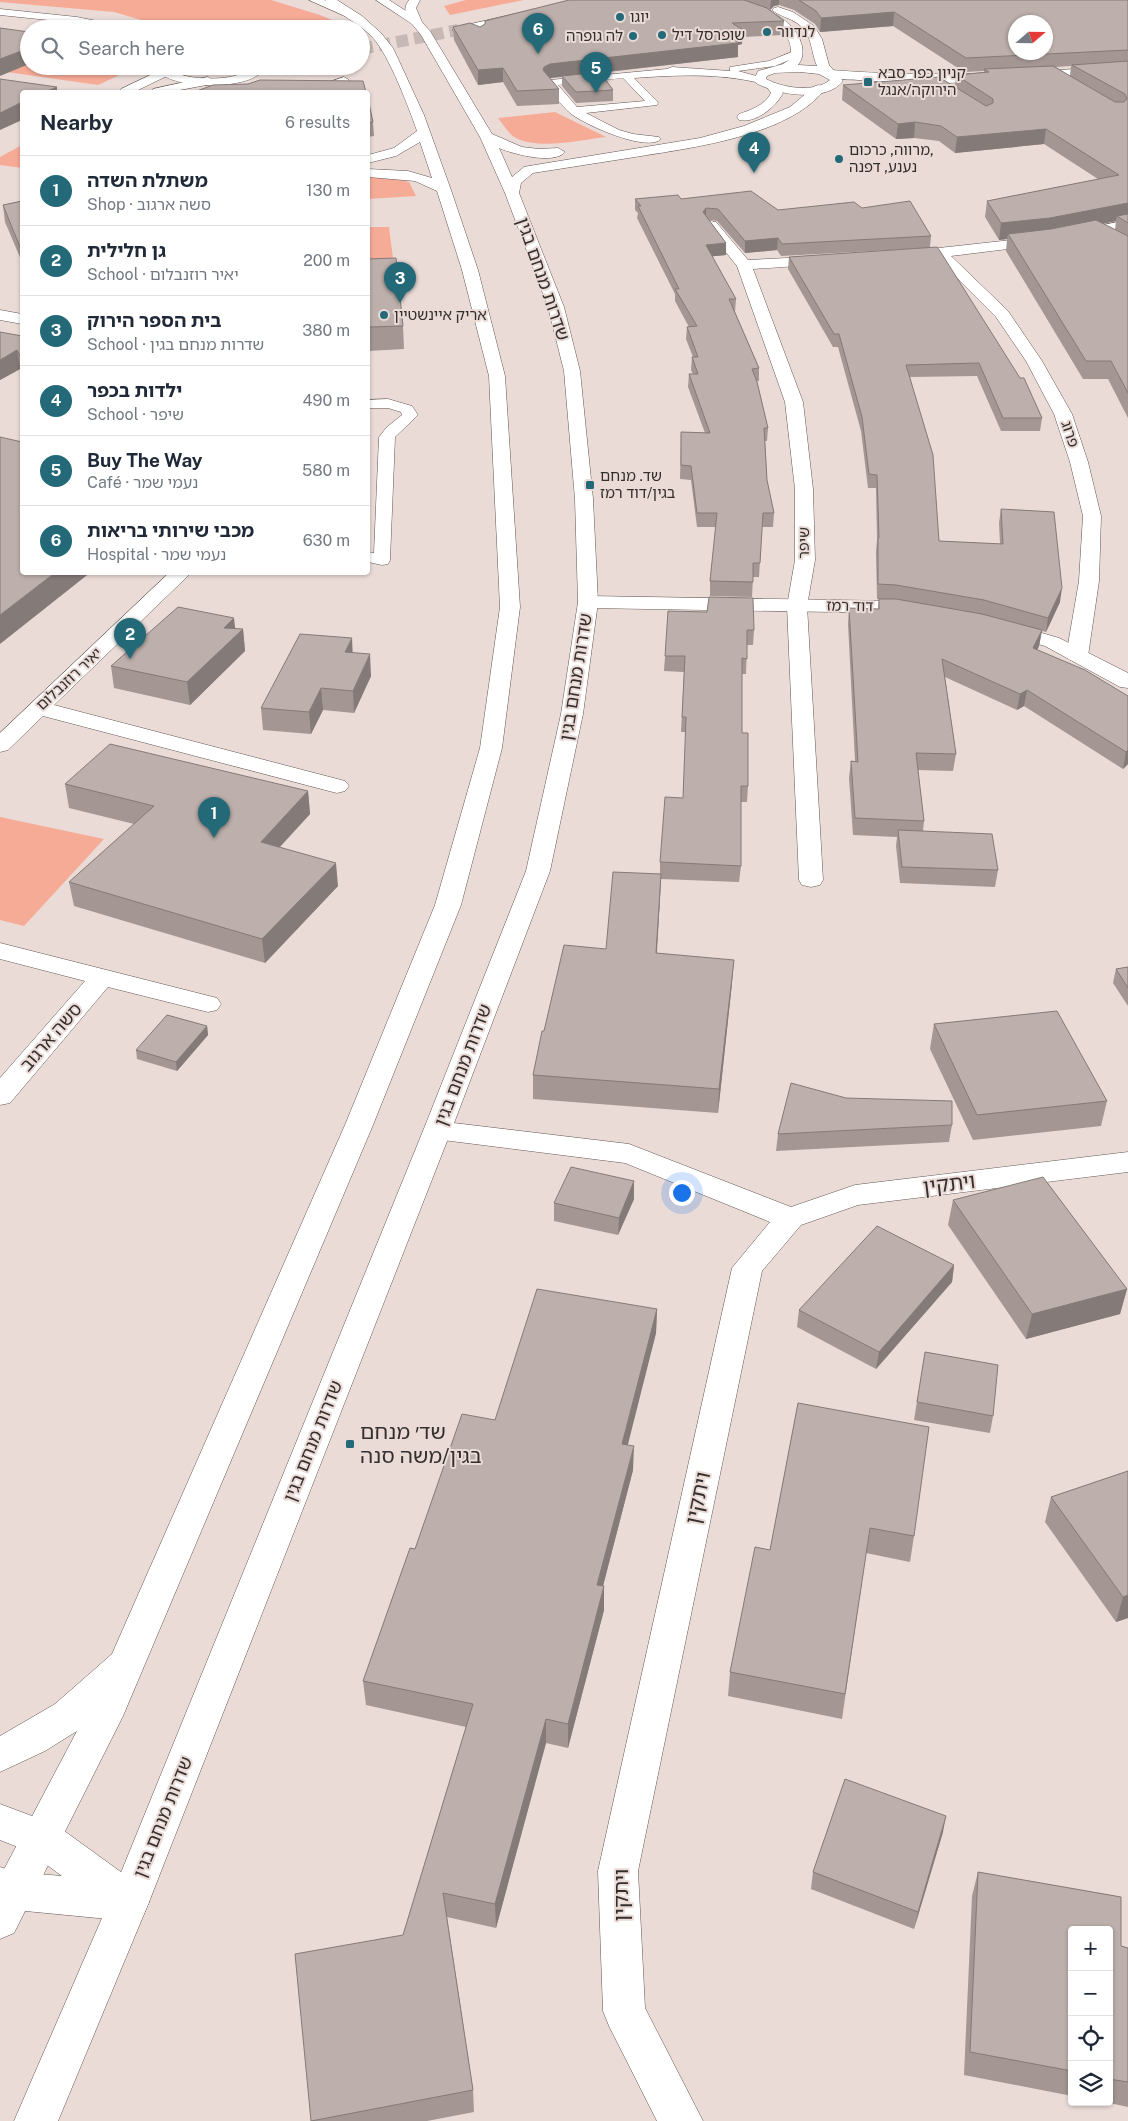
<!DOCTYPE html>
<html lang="en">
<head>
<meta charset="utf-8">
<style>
  :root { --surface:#fff; --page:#f2f2f3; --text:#1f2937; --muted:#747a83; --line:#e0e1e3; --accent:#236978 }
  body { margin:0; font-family:"Public Sans","Noto Sans Hebrew",sans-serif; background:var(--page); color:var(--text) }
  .controls { position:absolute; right:15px; bottom:15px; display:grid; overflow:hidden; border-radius:5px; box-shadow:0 1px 4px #0004 }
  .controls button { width:45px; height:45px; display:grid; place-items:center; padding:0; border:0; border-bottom:1px solid var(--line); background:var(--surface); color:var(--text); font:25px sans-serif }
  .compass { position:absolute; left:1008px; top:15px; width:45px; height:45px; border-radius:50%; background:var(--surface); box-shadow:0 1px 4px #0004; rotate:70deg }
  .you { position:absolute; left:681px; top:1192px; width:18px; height:18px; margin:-12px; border:4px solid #fff; border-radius:50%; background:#1a73e8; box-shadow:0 0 0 8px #1a73e833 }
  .badge { display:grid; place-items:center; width:32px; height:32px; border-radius:50%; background:var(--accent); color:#fff; font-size:16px; font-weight:700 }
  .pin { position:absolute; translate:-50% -41px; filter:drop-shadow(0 1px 2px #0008) }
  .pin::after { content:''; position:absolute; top:26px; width:18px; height:15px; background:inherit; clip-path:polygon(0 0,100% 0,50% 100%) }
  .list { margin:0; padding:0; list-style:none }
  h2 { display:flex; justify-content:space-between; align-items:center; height:65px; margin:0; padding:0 20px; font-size:21px }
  h2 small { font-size:16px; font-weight:400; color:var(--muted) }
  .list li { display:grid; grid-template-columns:32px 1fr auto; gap:15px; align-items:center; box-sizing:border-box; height:70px; padding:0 20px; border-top:1px solid var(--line) }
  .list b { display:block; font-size:19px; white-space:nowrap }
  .list p { margin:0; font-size:16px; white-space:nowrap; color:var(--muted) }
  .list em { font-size:16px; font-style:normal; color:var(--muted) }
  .icon { flex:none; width:28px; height:28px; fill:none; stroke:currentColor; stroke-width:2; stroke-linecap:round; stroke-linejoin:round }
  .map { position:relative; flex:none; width:1128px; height:2121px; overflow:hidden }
  .search { position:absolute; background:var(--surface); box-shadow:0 1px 4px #0004; left:20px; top:20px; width:350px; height:55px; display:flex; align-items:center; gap:12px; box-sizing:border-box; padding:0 18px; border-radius:28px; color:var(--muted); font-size:19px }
  .panel { position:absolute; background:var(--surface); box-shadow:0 1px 4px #0004; left:20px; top:90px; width:350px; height:485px; border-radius:5px }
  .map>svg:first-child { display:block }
</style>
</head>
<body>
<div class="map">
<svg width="1128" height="2121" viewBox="0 0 1128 2121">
  <rect width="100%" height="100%" fill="#eadbd7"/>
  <!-- green -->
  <g fill="#f6ab97">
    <polygon points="0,0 271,0 320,15 339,23 346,29 172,29 114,12 0,2"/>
    <polygon points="466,0 524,0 450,15 444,6"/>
    <polygon points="29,54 29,66 139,66 98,85 0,71"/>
    <path d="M555,112l51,25c-25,3 -67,13 -90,1 -7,-3 -13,-14 -18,-20z"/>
    <polygon points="22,145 22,168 0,165 0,157"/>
    <polygon points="368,177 390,177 409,182 416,196 368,199"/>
    <polygon points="368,227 389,227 395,274 368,275"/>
    <polygon points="0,817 104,839 24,926 0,920"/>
  </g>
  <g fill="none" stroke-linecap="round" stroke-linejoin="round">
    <!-- tertiary-tunnel -->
    <polyline stroke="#c6b9b5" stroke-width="12" stroke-dasharray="12 6" stroke-linecap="butt" points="361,49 458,30"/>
    <!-- service casing -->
    <g stroke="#625652" stroke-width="1">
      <g id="service">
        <path d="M797,50l5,3 -1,2 -26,11 -37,5 26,7 1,2 -1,2 -4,1c-42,-10 -83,-8 -126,-5l23,23 1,2 -1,2 -71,8 33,17 14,4 26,3 2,2c-14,14 -78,-15 -91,-26 -9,-8 -18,-20 -25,-30l5,-3 117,-11 5,-2 58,4v-4l39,-6zM623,78l22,23 -68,6 -19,-22z"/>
        <polygon points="344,77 349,80 348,82 327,90 329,92 317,91 318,86"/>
        <polygon points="388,399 412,406 418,415 395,437 390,560 388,564 382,565 368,562 368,552 374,553 379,437 387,427 402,415 401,412 388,408 368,408 368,400"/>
      </g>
    </g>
    <!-- minor casing -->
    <g stroke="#625652" stroke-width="1">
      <g id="minor">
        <path d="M1128,65v8c-90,7 -180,14 -270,7 -9,-1 -27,1 -33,-6l6,-4c99,8 198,3 297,-5z"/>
        <polygon points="1128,220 1128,228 1048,244 951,256 1008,311 1042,361 1072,414 1088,462 1101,516 1099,581 1088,656 1084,660 1077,662 1070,660 1066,656 1079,581 1083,516 1070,462 1054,414 1026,361 996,317 936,257 922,257 920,254 922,251 939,248 1048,236"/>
        <polygon points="711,221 716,222 748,260 827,256 832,257 834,260 832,263 827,264 753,269 803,402 813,489 815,560 807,606 823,880 820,885 811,887 802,885 799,880 787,606 795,560 795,489 785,402 737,266 704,225 706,222"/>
        <polygon points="0,310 22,314 22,324 0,320"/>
        <polygon points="170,572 192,572 54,705 345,781 349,786 345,791 337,793 329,791 43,716 8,750 0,752 0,733"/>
        <polygon points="0,943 217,998 221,1004 217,1010 208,1012 108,987 10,1103 0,1105 0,1078 85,981 0,959"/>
        <polygon points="437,1121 629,1144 791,1207 855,1185 1128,1152 1128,1172 858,1205 801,1225 762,1271 638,1871 645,2008 703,2121 657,2121 609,2026 603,2011 598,1871 732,1268 770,1222 625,1163 427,1138 423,1131 427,1124"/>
      </g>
    </g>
    <!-- tertiary casing -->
    <g stroke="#625652" stroke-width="1">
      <g id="tertiary">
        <polygon points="575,0 594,0 589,3 458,33 452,30 458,27"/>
        <path d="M716,0c29,0 78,12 86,46 1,8 1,12 -4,19l19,1c-7,-16 -4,-32 -20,-43 -7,-5 -18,-7 -25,-13l2,-2 4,-1 15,5 21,14 8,13 7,26 14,16c-17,22 -66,14 -87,2l-2,-3 4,-9 25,-7 6,-4c13,-37 -48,-51 -72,-58zM800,72l19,2 11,6c-16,13 -47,8 -64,-1l1,-3 8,-3z"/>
        <polygon points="0,9 77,17 121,26 126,29 103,29 77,23 0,15"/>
        <path d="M161,66h12l-2,5c19,9 50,10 70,3 13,-4 9,-8 25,-8 -2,3 -5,7 -8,9 -18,14 -84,14 -99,-3z"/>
        <polygon points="588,596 894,601 923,606 926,610 923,614 916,616 894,613 588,608 581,606 578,602 581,598"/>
        <polygon points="1004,622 1059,638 1128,673 1128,688 1120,687 1045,646 997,632 994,628 997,624"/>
        <polygon points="0,1804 56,1825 143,1888 149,1902 143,1916 129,1921 15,1910 0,1905 0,1867 15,1872 62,1876 28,1851 0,1840"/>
      </g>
    </g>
    <!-- secondary casing -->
    <g stroke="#625652" stroke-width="1">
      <g id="secondary">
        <path d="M325,0h12l25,16 19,17 12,15 31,67 27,75 27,80 27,106 15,231 -18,141 -41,157 -88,220 -250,591 -109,217 -14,6v-62l77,-146 -32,20 -45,21v-36l55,-32 57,-50 233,-529 90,-220 45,-157 20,-141 -11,-231 -27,-106 -25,-79 -22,-10 -47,-4v-8l40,2 24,7 -12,-36 -24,14 -28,7v-8l26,-7 23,-17c-8,-23 -28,-76 -44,-93 -14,-16 -37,-24 -48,-38z"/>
        <path d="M376,0h13l31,20 10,11 62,103 30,13 17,2 19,-1 7,4c-11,13 -52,2 -66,-4l13,29 12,-10 5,-1 171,-28 44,-12 46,-19 25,-21 4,-1 6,4c-35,47 -135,59 -190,68 -34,5 -68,11 -102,16l-12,10 -2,10 45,114 16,64 13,128 5,103 -15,112 -33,157 -99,260 -302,771 -91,219h-44l95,-219 314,-771 103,-260 35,-157 17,-112 -3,-103 -11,-128 -16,-64 -43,-114 -25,-56 -59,-102 -9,-11z"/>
        <polygon points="165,68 169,69 171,72 169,75 134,92 119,92 121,89"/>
        <polygon points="208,77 214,81 212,84 169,92 151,92 153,89"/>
        <path d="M773,83l4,1 6,9c-7,14 -28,31 -44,27l-2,-3 2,-3c12,-4 26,-9 32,-21l-4,-6z"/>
      </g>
    </g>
    <!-- trunk casing -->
    <g stroke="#625652" stroke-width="1">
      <g id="trunk">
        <polygon points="309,0 324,0 364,18 362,20 354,20"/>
        <path d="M409,0h11l-4,8 6,14 -2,2h-8c-6,-8 -10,-15 -3,-24z"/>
      </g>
    </g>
    <!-- service -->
    <use href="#service" fill="#fff" fill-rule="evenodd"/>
    <!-- minor -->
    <use href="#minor" fill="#fff" fill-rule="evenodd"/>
    <!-- tertiary -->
    <use href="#tertiary" fill="#fff" fill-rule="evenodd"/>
    <!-- secondary -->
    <use href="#secondary" fill="#fff" fill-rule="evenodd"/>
    <!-- trunk -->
    <use href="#trunk" fill="#fff" fill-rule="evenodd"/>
  </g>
  <!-- wall -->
  <g fill="#a39693" fill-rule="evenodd">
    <path d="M569,0h559v418l-20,-39h-25l-77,-128 1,-12 -8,1 -14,-23 2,-16 111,-22 -54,-35 -89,9 -16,-12 -25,-3 -18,1 -54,-39 1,-15 112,2 1,-12 28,-3v-1l-20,1 -71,-46 -73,6 -5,-8 -21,-14 -15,-5 -5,1 -4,4 -1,-1 15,12 -1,14 -41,2v7l-4,1v12l-138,16 13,17v11l-37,2 -14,-17v-9l-12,1 9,11v15l-42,2 -14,-24 -25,3 -24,-45 -1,-13h27zM1071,66l-1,10 -14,-9zM1116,221l-1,9 -12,-6z"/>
    <polygon points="368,99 373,122 374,136 368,137"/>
    <polygon points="635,199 681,199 778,210 862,208 931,236 930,247 1042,418 1040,431 1001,431 977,376 910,377 939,541 1000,544 999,523 1001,509 1060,602 1046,632 1042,631 1039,646 1037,650 1128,696 1128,764 1123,769 1024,706 1017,710 945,677 956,754 953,771 918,770 924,821 923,831 998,870 995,887 900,883 896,846 897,837 853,835 849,778 851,761 855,761 848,624 849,608 878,609 879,599 894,599 877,599 876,552 877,540 876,488 868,488 861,431 838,347 833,347 788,269 789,257 927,248 781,256 777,250 745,253 717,221 709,220 726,243 726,255 712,256 736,299 735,312 759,368 759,381 757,381 768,428 767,441 765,441 767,480 774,513 773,527 762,527 759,577 753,577 752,597 710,596 710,581 716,527 697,527 691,480 680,479 681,432 705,433 688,387 689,374 693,374 691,370 692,357 693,357 686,339 687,327 689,327 675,301 675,294 637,218 638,213 635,210"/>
    <polygon points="22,201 22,262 5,222 3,205"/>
    <polygon points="368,259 403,326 404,349 368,351"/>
    <polygon points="22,336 22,373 20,369 0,380"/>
    <polygon points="707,612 754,630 753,645 747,645 746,674 742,674 742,733 748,786 747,802 741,802 741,866 739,882 661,879 657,953 732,983 718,1113 533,1099 533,1075 544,1031 606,949 660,874 660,862 683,798 686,732 681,732 684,672 664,671 665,656"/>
    <polygon points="235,629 243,629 245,651 190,705 114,688 111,666"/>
    <polygon points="353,653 371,676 354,713 323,710 311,734 263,730 261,708"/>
    <polygon points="65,784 308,791 310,814 280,847 338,886 265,963 74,906 69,882 134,824 69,808"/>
    <polygon points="1128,967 1128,1006 1113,983 1116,969"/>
    <polygon points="934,1024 1107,1101 1101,1126 973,1140 930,1049"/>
    <polygon points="207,1026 208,1035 177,1071 137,1059 136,1050"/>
    <polygon points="952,1125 949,1142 776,1151 778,1134"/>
    <polygon points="634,1181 634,1199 618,1235 554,1221 554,1203"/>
    <polygon points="953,1200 1127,1289 1120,1314 1026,1339 948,1225"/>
    <polygon points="954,1265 952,1282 876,1369 797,1327 799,1310"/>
    <polygon points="657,1309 656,1333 627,1445 633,1470 603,1586 604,1586 604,1610 568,1748 546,1743 496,1928 447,1917 473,2090 474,2112 427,2121 311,2121 403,1935 466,1727 366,1705 363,1681 415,1549 495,1420"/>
    <polygon points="925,1352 993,1416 990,1433 914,1420"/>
    <polygon points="798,1403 914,1536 910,1562 866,1553 842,1719 728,1696 730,1672 770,1550"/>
    <polygon points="1128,1471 1128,1618 1116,1622 1045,1522 1051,1497"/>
    <polygon points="943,1832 914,1929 811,1889 813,1872"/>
    <polygon points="978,1872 1121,1897 1121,1946 1128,1948 1128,2107 1105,2102 1109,2102 1109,1930 1072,1930 1072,2096 964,2075 972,1896"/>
  </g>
  <!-- shaded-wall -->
  <g fill="#847a78">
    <polygon points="771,0 779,0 779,5 774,6 770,10"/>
    <polygon points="894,12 893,26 820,32 821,18"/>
    <polygon points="743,30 742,44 738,45 738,57 550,78 543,70 544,67 550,64 726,31"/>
    <polygon points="29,48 29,64 0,76 0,59"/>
    <polygon points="503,68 503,82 478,85 478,70"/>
    <polygon points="57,87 57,92 45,92"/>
    <polygon points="22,102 22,120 0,130 0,113"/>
    <polygon points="915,122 914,138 896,139 898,124"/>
    <polygon points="1046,129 1044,144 955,153 957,137"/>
    <polygon points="1128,203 1128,219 1117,216 1116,221 1048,234 1008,234 1007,239 999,240 1001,223"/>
    <polygon points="706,208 706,220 703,212"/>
    <polygon points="778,238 777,250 745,253 745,241"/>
    <polygon points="726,243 726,255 706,257 706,245"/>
    <polygon points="17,350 20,369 0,380 0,360"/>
    <polygon points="56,572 91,572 0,644 0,615"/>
    <polygon points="1062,588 1060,602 1046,632 1048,618"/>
    <polygon points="234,618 236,636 243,629 245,651 190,705 187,682 224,628"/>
    <polygon points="1042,630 1039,646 1031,664 1033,648"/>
    <polygon points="352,638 353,660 345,652"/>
    <polygon points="370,654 371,676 354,713 353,691"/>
    <polygon points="321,688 323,710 311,734 309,712"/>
    <polygon points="1027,690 1024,706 1017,710 1020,694"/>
    <polygon points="1128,750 1128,764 1123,769 1126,752"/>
    <polygon points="308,791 310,814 263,865 261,842"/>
    <polygon points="336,863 338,886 265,963 262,939"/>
    <polygon points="661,874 660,897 655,977 656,953"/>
    <polygon points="734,960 732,983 718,1113 719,1089"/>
    <polygon points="207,1026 208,1035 177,1071 176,1062"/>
    <polygon points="634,1181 634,1199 618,1235 619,1218"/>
    <polygon points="954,1265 952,1282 876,1369 879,1352"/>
    <polygon points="1127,1289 1120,1314 1026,1339 1032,1314"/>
    <polygon points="657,1309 656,1333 622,1468 622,1444"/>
    <polygon points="634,1446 633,1470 597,1609 597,1585"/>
    <polygon points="604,1586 604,1610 568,1748 568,1724"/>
    <polygon points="1128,1595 1128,1618 1116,1622 1123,1597"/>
    <polygon points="546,1719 546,1743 496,1928 495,1904"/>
    <polygon points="946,1816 943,1832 914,1929 918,1912"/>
  </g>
  <!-- building -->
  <g fill="#bdafab" stroke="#847a78" fill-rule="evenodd">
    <polygon points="569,0 744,0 767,8 784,21 732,23 743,30 726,31 738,43 550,64 544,67 543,70 559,89 517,91 503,68 478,70 453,27 470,23 480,27 485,24 485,21"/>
    <path d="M799,0h329v50l-162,8 -72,-46 -73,6 -5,-7zM1016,22h30v30h-30z"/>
    <polygon points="0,28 29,32 29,48 0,59"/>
    <polygon points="1128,61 1128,203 1050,218 1001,223 987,201 1119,175 1046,129 957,137 941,126 915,122 898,124 843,85 939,77 986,106 993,103 993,99 956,75 989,72 984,69 1053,66 1115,102 1124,102 1127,99 1125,94 1072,65"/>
    <polygon points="600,72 613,90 576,92 562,76"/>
    <polygon points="0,79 57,87 45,92 22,92 22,102 0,113"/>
    <polygon points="260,80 363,81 366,92 194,92 213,85 248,84"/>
    <polygon points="368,99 373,122 368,123"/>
    <polygon points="751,191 778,210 854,202 862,208 910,201 931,236 782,244 778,238 745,241 718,209 706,208 703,212 726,243 706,245 736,299 729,299 759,368 752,369 757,382 768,428 764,428 767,480 774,513 763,513 760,563 753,563 753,582 710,581 717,513 697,513 691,466 681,465 681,432 710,433 689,374 698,374 692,357 698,357 687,327 697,326 675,289 679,289 638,206 641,206 635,199 678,195 681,199"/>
    <polygon points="22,201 22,252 3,205"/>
    <polygon points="1128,214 1128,223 1117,216"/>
    <polygon points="1096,220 1128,236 1128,393 1111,361 1086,361 1008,234 1051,229"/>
    <polygon points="937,247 940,251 1020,378 1024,378 1042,418 1003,418 979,363 906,365 933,455 939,541 1003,544 1001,509 1054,512 1062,588 1048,618 984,600 896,585 878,584 878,538 879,538 877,475 869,474 862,417 839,334 834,334 789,257"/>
    <polygon points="396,258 403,326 368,327 368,259"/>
    <polygon points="0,332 22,336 22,359 17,350 0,360"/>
    <polygon points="0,437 22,442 22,572 56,572 0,615"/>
    <polygon points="709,597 753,598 754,630 747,630 747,659 742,658 742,733 748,733 748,786 741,786 741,866 660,862 665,797 683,798 686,717 682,717 685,656 665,656 668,611 707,612"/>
    <polygon points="879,599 896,599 982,614 1042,630 1033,648 1085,670 1128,696 1128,750 1126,752 1027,690 1020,694 942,659 956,754 916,753 924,821 855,818 851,761 858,762 849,608 879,609"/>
    <polygon points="178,607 234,618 224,628 243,629 187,682 111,666"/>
    <polygon points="300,634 352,638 345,652 370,654 353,691 321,688 309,712 261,708"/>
    <polygon points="110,744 308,791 261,842 336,863 262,939 69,882 154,806 65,784"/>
    <polygon points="898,830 992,834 998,870 902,867"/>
    <polygon points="613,872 661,874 656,953 734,960 719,1089 533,1075 542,1031 544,1031 564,945 606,949"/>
    <polygon points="1128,967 1128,988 1116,969"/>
    <polygon points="1057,1011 1107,1101 977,1115 934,1024"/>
    <polygon points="167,1015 207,1026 176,1062 136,1050"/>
    <polygon points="791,1083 846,1098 952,1101 952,1125 778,1134"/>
    <polygon points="571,1167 634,1181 619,1218 554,1203"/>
    <polygon points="1043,1177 1127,1289 1032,1314 953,1200"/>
    <polygon points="877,1226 954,1265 879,1352 799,1310"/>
    <polygon points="537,1289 657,1309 622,1444 634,1446 597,1585 604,1586 568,1724 546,1719 495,1904 443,1893 473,2090 311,2121 295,1954 403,1935 473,1704 363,1681 410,1548 415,1549 462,1414 495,1420"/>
    <polygon points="925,1352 998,1365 993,1416 917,1402"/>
    <polygon points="798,1403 929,1427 914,1536 870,1528 845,1694 730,1672 755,1547 770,1550"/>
    <polygon points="1128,1471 1128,1595 1123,1597 1051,1497"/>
    <polygon points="845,1779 946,1816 918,1912 813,1872"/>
    <polygon points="978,1872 1121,1897 1121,1946 1128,1948 1128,2082 1109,2079 1109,1930 1072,1930 1072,2071 970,2052"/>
  </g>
  <!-- markers -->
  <g fill="#236978" stroke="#eadbd7" stroke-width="2">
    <circle cx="620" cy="17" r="5"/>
    <circle cx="767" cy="32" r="5"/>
    <circle cx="662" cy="35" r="5"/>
    <circle cx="633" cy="36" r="5"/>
    <rect x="863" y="77" width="10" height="10" rx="2.5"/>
    <circle cx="839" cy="159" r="5"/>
    <circle cx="384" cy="315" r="5"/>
    <rect x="585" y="480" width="10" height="10" rx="2.5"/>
    <rect x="345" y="1439" width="10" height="10" rx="2.5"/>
  </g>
  <g text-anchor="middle" stroke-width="4" stroke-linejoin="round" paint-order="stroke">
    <!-- far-poi labels -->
    <g font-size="15" fill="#342f2d" stroke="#eadbd7" text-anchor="start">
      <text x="630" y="22">יוגו</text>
      <text x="777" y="37">לנדוור</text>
      <text x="672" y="40">שופרסל דיל</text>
      <text x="623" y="41" text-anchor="end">לה גופרה</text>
      <text x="878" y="78">קניון כפר סבא<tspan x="878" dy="17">הירוקה/אנגל</tspan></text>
      <text x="849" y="155">מרווה, כרכום,<tspan x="849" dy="17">נענע, דפנה</tspan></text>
      <text x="394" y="320">אריק איינשטיין</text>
      <text x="600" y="481">שד. מנחם<tspan x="600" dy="17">בגין/דוד רמז</tspan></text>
    </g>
    <!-- far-street labels -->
    <g font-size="15" fill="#342f2d" stroke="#eadbd7">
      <text transform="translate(1070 434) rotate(72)" y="5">פרוג</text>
      <text transform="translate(804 543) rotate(-89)" y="5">שיפר</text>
      <text transform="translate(850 606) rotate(1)" y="5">דוד רמז</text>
      <text transform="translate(69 679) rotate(-43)" y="5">יאיר רוזנבלום</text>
    </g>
    <!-- street labels -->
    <g font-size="18" fill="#342f2d" stroke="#eadbd7">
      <text transform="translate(543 279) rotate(71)" y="6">שדרות מנחם בגין</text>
      <text transform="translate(576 677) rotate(-81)" y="6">שדרות מנחם בגין</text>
      <text transform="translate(51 1037) rotate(-49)" y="6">סשה ארגוב</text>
      <text transform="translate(463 1065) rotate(-69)" y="6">שדרות מנחם בגין</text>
      <text transform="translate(313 1441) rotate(-68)" y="6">שדרות מנחם בגין</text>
      <text transform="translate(163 1817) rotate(-68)" y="6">שדרות מנחם בגין</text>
    </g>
    <!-- near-street labels -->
    <g font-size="21" fill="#342f2d" stroke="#eadbd7">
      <text transform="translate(949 1184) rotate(-7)" y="7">ויתקין</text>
      <text transform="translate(698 1498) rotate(-78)" y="7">ויתקין</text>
      <text transform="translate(621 1895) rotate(-90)" y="7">ויתקין</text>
    </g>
    <!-- near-poi labels -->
    <g font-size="21" fill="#342f2d" stroke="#eadbd7" text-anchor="start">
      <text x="360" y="1439">שד׳ מנחם<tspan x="360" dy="24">בגין/משה סנה</tspan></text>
    </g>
  </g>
</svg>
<div class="controls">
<button>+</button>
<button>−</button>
<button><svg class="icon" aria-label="locate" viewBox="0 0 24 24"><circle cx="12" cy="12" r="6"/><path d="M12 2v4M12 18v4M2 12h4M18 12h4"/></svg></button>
<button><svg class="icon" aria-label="layers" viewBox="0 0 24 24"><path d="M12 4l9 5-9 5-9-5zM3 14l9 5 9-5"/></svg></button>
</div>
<svg class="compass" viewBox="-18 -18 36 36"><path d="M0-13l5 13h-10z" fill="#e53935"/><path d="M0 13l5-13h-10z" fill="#747a83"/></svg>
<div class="you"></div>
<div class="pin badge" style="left:214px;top:838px">1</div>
<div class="pin badge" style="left:130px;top:659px">2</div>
<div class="pin badge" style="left:400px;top:303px">3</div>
<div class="pin badge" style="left:754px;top:173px">4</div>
<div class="pin badge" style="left:596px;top:93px">5</div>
<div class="pin badge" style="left:538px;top:54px">6</div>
<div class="search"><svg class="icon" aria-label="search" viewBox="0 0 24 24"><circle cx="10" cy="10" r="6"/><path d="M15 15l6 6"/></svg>Search here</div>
<section class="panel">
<h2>Nearby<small>6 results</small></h2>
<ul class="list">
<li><span class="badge">1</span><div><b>משתלת השדה</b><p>Shop · סשה ארגוב</p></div><em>130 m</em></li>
<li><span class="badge">2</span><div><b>גן חלילית</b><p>School · יאיר רוזנבלום</p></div><em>200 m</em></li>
<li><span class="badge">3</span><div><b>בית הספר הירוק</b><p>School · שדרות מנחם בגין</p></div><em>380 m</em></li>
<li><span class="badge">4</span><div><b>ילדות בכפר</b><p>School · שיפר</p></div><em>490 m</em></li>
<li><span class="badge">5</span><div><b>Buy The Way</b><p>Café · נעמי שמר</p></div><em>580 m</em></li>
<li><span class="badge">6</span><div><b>מכבי שירותי בריאות</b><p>Hospital · נעמי שמר</p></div><em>630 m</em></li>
</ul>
</section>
</div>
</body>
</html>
